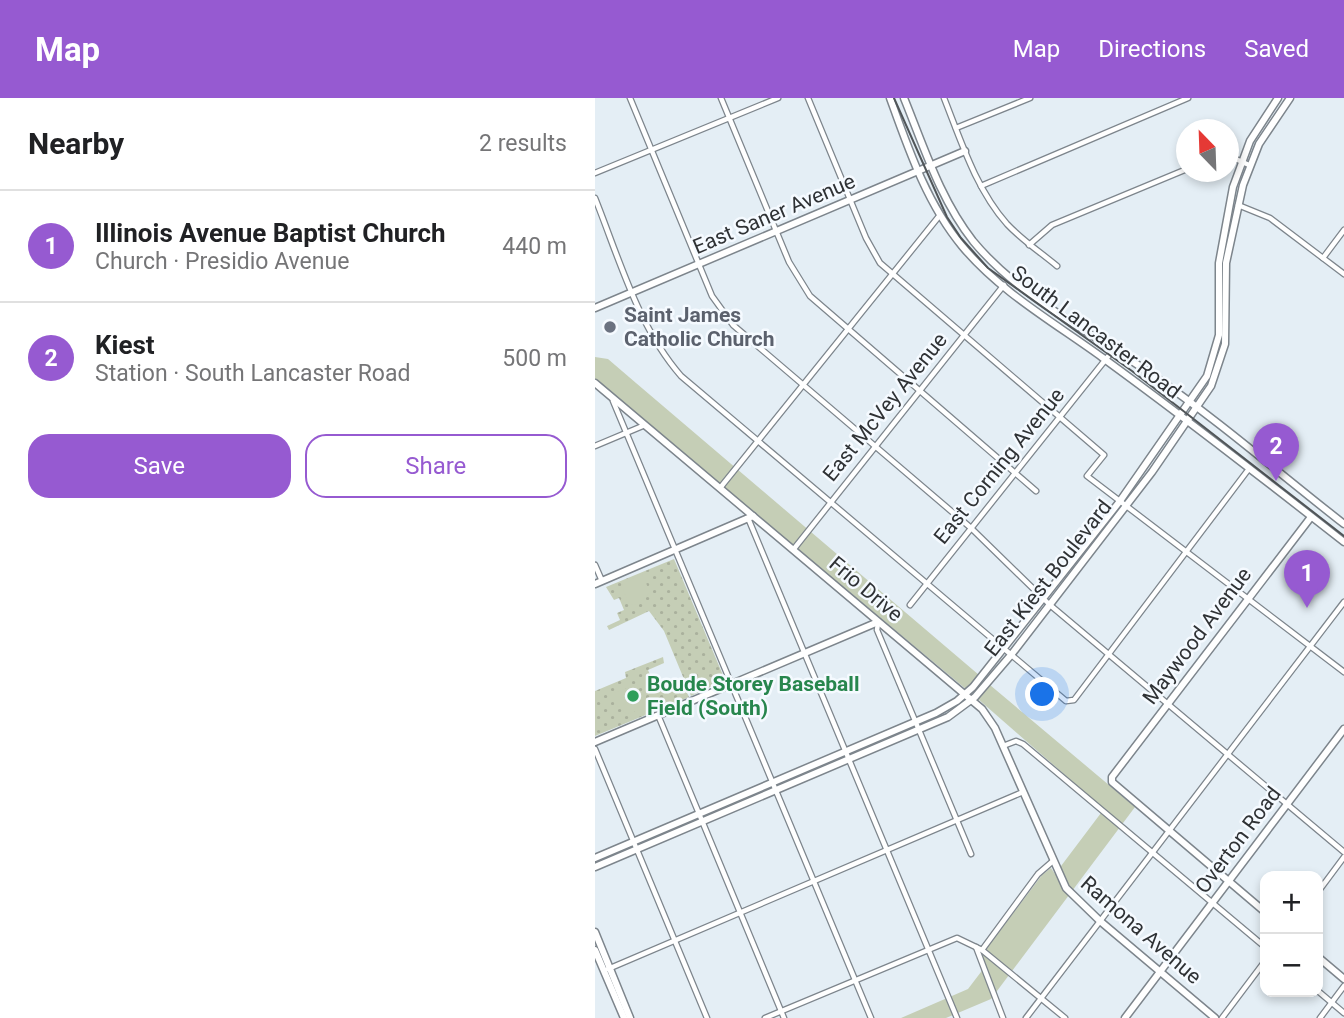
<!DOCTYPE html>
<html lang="en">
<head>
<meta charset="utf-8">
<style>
  :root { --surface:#fff; --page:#f6f6f6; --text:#202124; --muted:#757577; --line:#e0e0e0; --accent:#965ad1 }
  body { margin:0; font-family:Roboto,sans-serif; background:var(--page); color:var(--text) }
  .controls { position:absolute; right:21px; bottom:21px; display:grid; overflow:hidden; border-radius:14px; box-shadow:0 4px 10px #0003 }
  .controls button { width:63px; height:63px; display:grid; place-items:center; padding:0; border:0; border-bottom:2px solid var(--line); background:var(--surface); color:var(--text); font:35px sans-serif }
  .compass { position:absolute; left:581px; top:21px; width:63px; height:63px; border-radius:50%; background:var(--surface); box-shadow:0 4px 10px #0003; rotate:337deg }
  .you { position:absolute; left:448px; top:597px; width:24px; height:24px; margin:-18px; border:5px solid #fff; border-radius:50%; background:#1a73e8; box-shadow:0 0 0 10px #1a73e833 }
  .badge { display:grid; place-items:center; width:46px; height:46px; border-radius:50%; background:var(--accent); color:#fff; font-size:23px; font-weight:700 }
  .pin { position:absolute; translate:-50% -58px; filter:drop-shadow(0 2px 4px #0008) }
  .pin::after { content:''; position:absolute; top:37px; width:24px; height:21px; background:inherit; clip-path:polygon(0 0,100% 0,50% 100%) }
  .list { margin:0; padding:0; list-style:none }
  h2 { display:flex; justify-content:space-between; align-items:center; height:91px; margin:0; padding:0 28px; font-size:30px }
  h2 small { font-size:23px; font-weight:400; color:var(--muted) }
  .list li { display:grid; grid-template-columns:46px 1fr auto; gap:21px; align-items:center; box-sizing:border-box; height:112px; padding:0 28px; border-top:2px solid var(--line) }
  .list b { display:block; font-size:26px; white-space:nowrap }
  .list p { margin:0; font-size:23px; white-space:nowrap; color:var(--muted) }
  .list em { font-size:23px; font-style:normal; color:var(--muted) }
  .actions { display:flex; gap:14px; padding:21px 28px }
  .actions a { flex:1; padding:16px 0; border:2px solid var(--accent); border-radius:21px; text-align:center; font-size:24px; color:var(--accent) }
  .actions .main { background:var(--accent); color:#fff }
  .map { position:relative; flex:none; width:749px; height:920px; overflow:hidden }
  header { display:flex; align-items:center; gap:42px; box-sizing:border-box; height:98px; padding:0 35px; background:var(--accent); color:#fff }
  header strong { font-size:33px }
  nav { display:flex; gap:38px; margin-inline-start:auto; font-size:24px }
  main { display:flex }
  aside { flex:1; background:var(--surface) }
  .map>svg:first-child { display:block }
</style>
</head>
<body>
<header>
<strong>Map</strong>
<nav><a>Map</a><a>Directions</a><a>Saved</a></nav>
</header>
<main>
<aside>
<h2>Nearby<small>2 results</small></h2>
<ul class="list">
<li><span class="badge">1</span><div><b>Illinois Avenue Baptist Church</b><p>Church · Presidio Avenue</p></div><em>440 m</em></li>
<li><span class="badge">2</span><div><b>Kiest</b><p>Station · South Lancaster Road</p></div><em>500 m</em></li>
</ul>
<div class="actions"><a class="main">Save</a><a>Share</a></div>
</aside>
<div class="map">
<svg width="749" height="920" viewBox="0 0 749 920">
  <defs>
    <pattern id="grass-dots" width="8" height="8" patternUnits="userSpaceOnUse" patternTransform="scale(1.75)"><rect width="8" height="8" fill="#c5ceb6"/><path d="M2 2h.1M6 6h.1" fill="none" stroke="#aab19d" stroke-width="1.8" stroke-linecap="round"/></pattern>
  </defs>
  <rect width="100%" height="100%" fill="#e4eef5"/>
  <!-- grass -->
  <g fill="url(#grass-dots)">
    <polygon points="79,461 130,582 96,598 69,533 54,513 14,532 12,528 25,522 22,515 29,512 24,500 19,502 11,489"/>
    <polygon points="68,559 69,565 53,572 62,593 82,585 81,581 85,580 94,599 0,638 0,593 31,580 30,574"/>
  </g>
  <!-- park -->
  <g fill="#c5ceb6">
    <polygon points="0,259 13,261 41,285 384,577 372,592 0,282"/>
    <polygon points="47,476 55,494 43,507 34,506 26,487"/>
    <polygon points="39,587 50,608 49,611 32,616 19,605 19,595"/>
    <polygon points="395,587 540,709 396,901 351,920 306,920 373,891 389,870 385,859 447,777 456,770 460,776 509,711 383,601"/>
  </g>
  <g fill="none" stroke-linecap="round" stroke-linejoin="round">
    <!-- street casing -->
    <g stroke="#7d858c" stroke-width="7">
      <g id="street">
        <polyline points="35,0 117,198 138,227 376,430 455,507 749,754"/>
        <polyline points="126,0 194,164 215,198 441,393"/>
        <polyline points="213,0 271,140 285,165 509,357 492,378 749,574"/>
        <path d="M349,0c17,43 32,91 63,126 15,16 33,28 50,42"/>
        <polyline points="361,30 435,0"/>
        <polyline points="634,58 654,67"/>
        <polyline points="0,75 183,0"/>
        <polyline points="386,88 593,0"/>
        <path d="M0,100c24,60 43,129 86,178l385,325 8,-1 174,-230"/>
        <polyline points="643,107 675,120 749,176"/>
        <polyline points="434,147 457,127 592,71"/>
        <polyline points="728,160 749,132"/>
        <polyline points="18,303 276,920"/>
        <polyline points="0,348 50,327"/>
        <polyline points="125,390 345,117"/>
        <polyline points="153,420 362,920"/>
        <polyline points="198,452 409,187"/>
        <polyline points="0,467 7,483"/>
        <polyline points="315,507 519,251"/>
        <polyline points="283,525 282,532 376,756"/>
        <polyline points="63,617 189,920"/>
        <polyline points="408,648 421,643 428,646 670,849"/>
        <polyline points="0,651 112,920"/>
        <polyline points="723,794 749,759"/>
        <polyline points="381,849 408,920"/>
        <polyline points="387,852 443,776 458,763"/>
        <polyline points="13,871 428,694"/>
        <polyline points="723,893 749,915"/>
        <polyline points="170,920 362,840 387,852 470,920"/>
        <polyline points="431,920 749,504"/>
        <polyline points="627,920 670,863"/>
        <polyline points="725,920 749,888"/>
      </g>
    </g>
    <!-- secondary casing -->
    <g stroke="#7d858c" stroke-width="9">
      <g id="secondary">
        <path d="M295,0c18,50 37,106 72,148 38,46 93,77 141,112 81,59 162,122 241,184"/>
        <path d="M309,0c20,49 36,101 69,143 47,57 119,91 178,133 67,46 129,100 193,150"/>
        <polyline points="0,210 370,53"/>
        <polyline points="0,285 387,611 400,630 471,790 505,823 620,920"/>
        <polyline points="0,486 158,418"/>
        <polyline points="0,644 283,524"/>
        <polyline points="0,760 341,615 362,603 378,589 525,403 612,278 624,237 624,165 638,89 655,43 683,0"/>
        <polyline points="0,769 353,619 380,599 416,557 557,374 616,288 630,246 631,165 648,87 664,46 695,0"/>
        <polyline points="670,814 517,684 517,679 716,419"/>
        <polyline points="0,834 35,920"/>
        <polyline points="0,852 29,920"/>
        <polyline points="723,859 749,881"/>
        <polyline points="530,920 749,631"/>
      </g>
    </g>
    <!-- street -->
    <use href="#street" stroke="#fff" stroke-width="4.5"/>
    <!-- secondary -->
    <use href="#secondary" stroke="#fff" stroke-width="6"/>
    <!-- tram -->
    <polyline stroke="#515659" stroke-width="2" points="299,0 352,119 366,140 393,170 537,273 749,438"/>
  </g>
  <!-- markers -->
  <circle fill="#6b7280" stroke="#f5faff" stroke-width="2.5" cx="15" cy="229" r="7"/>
  <circle fill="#2e9e5b" stroke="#f5faff" stroke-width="2.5" cx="38" cy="598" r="7"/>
  <g text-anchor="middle" stroke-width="5" stroke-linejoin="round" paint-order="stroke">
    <!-- street labels -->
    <g font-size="21" fill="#2f3235" stroke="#f5faff">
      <text transform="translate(179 116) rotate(-23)" y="7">East Saner Avenue</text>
      <text transform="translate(501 234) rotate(37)" y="7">South Lancaster Road</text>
      <text transform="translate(290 309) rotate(-51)" y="7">East McVey Avenue</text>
      <text transform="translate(404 368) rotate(-51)" y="7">East Corning Avenue</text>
      <text transform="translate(453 480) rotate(-52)" y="7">East Kiest Boulevard</text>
      <text transform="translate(271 491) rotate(40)" y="7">Frio Drive</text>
      <text transform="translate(602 538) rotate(-53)" y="7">Maywood Avenue</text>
      <text transform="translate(643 742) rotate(-53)" y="7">Overton Road</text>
      <text transform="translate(546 832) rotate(41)" y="7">Ramona Avenue</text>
    </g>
    <!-- worship labels -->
    <g font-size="21" font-weight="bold" fill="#5b616d" stroke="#f5faff" text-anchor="start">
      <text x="29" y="224">Saint James<tspan x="29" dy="24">Catholic Church</tspan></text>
    </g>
    <!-- leisure labels -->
    <g font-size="21" font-weight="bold" fill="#27864d" stroke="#f5faff" text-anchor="start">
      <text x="52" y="593">Boude Storey Baseball<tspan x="52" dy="24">Field (South)</tspan></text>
    </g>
  </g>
</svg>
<div class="controls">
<button>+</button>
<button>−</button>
</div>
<svg class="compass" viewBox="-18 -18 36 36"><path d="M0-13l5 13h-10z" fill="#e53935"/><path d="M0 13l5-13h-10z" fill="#757577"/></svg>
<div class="you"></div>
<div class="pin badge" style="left:712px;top:510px">1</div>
<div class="pin badge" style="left:681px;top:383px">2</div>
</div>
</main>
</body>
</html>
